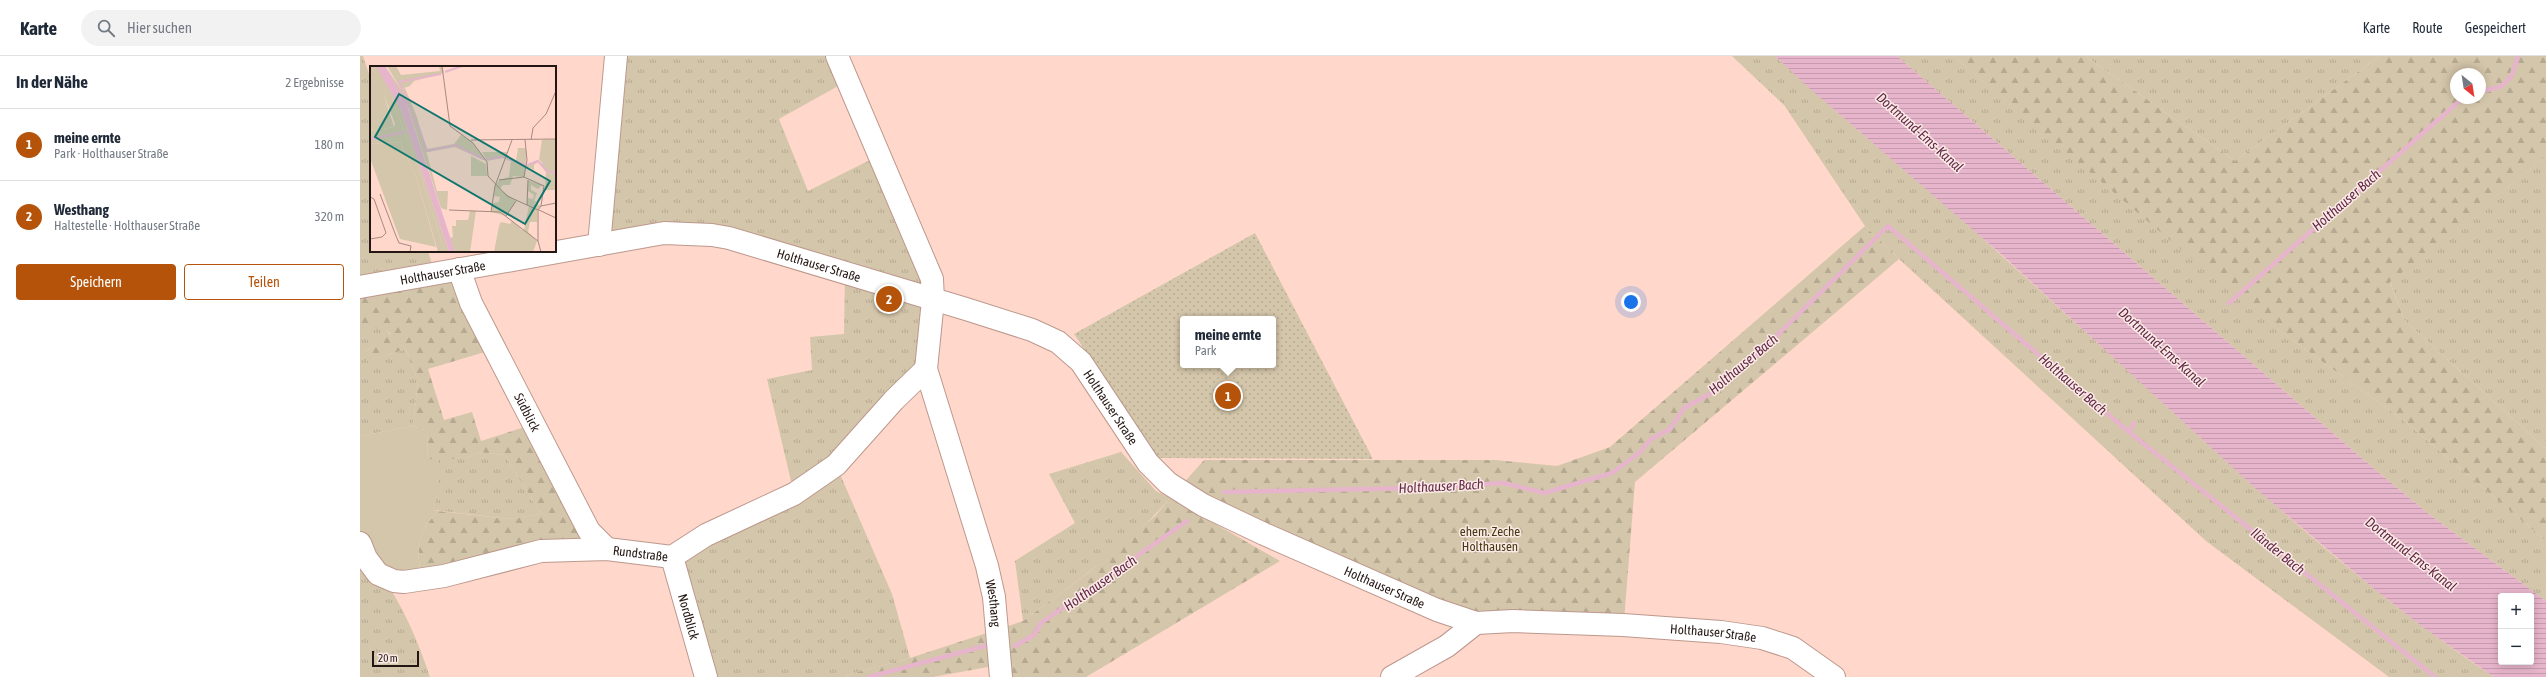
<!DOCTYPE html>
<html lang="de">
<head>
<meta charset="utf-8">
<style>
  :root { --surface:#fff; --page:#f2f2f3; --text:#1f2937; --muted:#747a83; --line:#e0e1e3; --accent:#b45309 }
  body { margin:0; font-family:"Asap Condensed",sans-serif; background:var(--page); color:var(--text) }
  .controls { position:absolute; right:12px; bottom:12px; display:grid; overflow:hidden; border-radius:4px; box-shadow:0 2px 10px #0003 }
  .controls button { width:36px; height:36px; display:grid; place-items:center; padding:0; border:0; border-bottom:1px solid var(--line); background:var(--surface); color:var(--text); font:20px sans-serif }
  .compass { position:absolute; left:2090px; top:12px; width:36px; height:36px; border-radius:50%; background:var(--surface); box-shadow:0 2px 10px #0003; rotate:150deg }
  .scale { position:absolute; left:12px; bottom:10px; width:47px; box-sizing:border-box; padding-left:4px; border:2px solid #241713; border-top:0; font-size:11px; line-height:14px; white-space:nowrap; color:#241713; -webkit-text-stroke:3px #fbebe6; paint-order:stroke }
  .you { position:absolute; left:1271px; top:246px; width:14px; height:14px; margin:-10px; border:3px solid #fff; border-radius:50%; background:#1a73e8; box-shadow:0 0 0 6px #1a73e833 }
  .badge { display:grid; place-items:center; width:26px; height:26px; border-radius:50%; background:var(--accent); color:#fff; font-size:13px; font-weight:700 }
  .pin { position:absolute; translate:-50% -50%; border:2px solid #fff; box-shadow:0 1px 4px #0006 }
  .popup { position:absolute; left:820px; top:260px; width:96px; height:52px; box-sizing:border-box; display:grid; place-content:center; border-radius:4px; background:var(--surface); filter:drop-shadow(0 1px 3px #0005); font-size:13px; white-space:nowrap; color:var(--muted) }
  .popup b { font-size:15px; color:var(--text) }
  .popup::after { content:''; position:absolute; left:50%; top:100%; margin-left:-8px; border:8px solid transparent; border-top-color:var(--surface) }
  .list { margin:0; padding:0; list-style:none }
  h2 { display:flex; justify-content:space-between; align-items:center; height:52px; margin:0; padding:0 16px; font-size:17px }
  h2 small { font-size:13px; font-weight:400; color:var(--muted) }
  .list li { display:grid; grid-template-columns:26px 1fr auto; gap:12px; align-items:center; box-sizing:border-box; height:72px; padding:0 16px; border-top:1px solid var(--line) }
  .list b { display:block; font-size:15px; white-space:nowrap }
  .list p { margin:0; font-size:13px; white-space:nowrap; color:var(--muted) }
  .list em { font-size:13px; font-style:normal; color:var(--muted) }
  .actions { display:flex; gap:8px; padding:12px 16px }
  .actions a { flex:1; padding:9px 0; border:1px solid var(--accent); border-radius:4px; text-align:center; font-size:14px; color:var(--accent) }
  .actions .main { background:var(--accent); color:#fff }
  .icon { flex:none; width:22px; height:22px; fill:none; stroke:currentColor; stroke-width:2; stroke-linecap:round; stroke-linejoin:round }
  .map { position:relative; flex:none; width:2186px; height:621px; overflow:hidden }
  header { display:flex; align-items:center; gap:24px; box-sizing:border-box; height:56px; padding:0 20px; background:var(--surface); border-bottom:1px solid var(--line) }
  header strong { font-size:19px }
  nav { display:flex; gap:22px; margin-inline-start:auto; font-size:14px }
  .search { width:280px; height:36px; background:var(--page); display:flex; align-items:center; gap:10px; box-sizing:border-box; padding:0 14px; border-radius:22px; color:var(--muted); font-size:15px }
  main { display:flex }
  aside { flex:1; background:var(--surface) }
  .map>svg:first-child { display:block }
</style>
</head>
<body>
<header>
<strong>Karte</strong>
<div class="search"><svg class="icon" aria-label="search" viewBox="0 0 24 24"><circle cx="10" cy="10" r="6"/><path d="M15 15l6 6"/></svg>Hier suchen</div>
<nav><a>Karte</a><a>Route</a><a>Gespeichert</a></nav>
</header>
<main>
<aside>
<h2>In der Nähe<small>2 Ergebnisse</small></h2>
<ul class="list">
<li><span class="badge">1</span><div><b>meine ernte</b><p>Park · Holthauser Straße</p></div><em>180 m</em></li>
<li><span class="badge">2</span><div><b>Westhang</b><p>Haltestelle · Holthauser Straße</p></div><em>320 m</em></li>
</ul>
<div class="actions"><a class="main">Speichern</a><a>Teilen</a></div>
</aside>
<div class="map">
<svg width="2186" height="621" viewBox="0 0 2186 621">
  <defs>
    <pattern id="grass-tufts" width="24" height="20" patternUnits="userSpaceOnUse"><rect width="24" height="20" fill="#d4c6aa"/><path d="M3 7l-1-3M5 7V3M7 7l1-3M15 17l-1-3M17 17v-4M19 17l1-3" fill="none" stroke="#b6a991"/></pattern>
    <pattern id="forest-firs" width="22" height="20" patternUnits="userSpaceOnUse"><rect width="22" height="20" fill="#d4c6aa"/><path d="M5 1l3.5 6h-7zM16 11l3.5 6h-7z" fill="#b6a991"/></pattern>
    <pattern id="garden-dots" width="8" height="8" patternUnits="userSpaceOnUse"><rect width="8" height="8" fill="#d4c6aa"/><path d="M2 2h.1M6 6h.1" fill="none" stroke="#b6a991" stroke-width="1.8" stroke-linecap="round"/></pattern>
    <pattern id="water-rules" width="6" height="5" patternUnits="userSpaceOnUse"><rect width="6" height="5" fill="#e7b5cb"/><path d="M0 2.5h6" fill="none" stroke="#c69bad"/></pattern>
  </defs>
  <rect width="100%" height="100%" fill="#ffd7cb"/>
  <!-- grass -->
  <g fill="url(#grass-tufts)">
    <polygon points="0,0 3,0 11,24 11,195 68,195 75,218 0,231"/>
    <polygon points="256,0 477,0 487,25 419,63 448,135 516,101 572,223 566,313 476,409 532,538 550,602 487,619 488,621 345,621 312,501 434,438 407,323 452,314 450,281 484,278 485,216 352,179 239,188"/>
    <path d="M1372,0h43c73,69 152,130 226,199 59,54 118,107 176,161 101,93 203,185 317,261h-105l-183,-136 -307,-282 -34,-33 -81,-121z"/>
    <polygon points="1537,0 1593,0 1923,277 2043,364 2186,485 2186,545 2070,459 2012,411"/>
    <polygon points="1725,0 2020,0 1875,105"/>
    <polygon points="2186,100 2186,393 2044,264 2030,225"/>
    <polygon points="0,272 24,272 31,279 5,296 11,304 46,293 58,325 53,370 0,380"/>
    <polygon points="118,396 145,399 181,458 149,463 73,454 79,432 79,403 105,403"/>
    <path d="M761,396l35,39 14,7c-41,48 -96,85 -147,123l-8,-60 60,-38 -26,-49z"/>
    <path d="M0,491c35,43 52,77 70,130h-70z"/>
  </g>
  <!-- forest -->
  <g fill="url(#forest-firs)" fill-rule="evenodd">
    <path d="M1593,0h132l150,105 145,-105h166v100l-156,126 14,38 142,129v92l-143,-121 -120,-87 -73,-59zM2096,18h24v24h-24z"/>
    <polygon points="1505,170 1539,203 1275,426 1264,565 1115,561 821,430 844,404 1135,404 1197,410 1250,391"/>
    <path d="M99,213l36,80 -67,20 16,51 28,-8 9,29 53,-17 62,117 -174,39c-6,-30 -6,-46 16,-69l71,8 32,-5 -36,-59 -27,-3 -13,7h-37l-1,-28 -14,-5 5,-45 -12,-32 -34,11 2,7 -5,1 -4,-16 26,-18 -8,-6h-23v-41z"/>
    <polygon points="810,442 920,505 726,621 643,621 639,609 573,621 488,621 487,619 550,602 663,565 728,517 796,459"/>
  </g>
  <!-- garden -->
  <path fill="url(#garden-dots)" fill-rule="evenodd" d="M895,177l118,226 -215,-1 -84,-124zM823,263h90v46h-90z"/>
  <!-- pitch -->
  <path fill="#d4c6aa" d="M53,370l14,5 1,28h11v30l-6,21 5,1c-22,23 -22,39 -16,69l-18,2 -44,-39v-107z"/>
  <!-- water -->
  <path fill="url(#water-rules)" fill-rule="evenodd" d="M1415,0h122l475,411 58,48 116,86v76h-52l-70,-49 -51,-40 -118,-100 -253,-233 -194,-168zM2141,540h30v66h-30z"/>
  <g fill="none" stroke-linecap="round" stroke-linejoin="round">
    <!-- stream -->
    <g stroke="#e7b5cb" stroke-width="4.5">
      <polyline points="2120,36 2142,30 2152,19 2158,0"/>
      <polyline points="1869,247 2103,42"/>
      <polyline points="1774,367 1769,376 2075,621"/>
      <polyline points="864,436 1057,432 1144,427 1184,437 1252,417 1279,397 1291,383 1310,373 1324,352 1355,335 1391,305 1528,170 1769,376"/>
      <polyline points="655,590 674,579 681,567 827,465"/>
      <polyline points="509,621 625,590"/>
    </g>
    <!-- minor casing -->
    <g stroke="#bd988d" stroke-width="24">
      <g id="minor">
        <path id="s1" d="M477,0l95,223 1,21 -7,69 61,197 7,31 7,80"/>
        <polyline points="239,189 256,0"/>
        <path id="s2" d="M99,213l12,34 118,228 18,18"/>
        <path id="s3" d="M0,231l304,-54 48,2 17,3 237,71 66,21 26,12 23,20 67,101 20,20 35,22 61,29 173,76 39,13 37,-2 110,4 98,7 41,6 31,10 41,29"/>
        <path id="s4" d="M0,487l6,15 12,16 16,7 10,1 40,-6 97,-25 66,-2 65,8 34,-22 88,-41 42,-29 58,-65 32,-31"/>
        <path id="s5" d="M312,501l34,120"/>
        <polyline points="1032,621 1087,590 1116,567"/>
      </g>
    </g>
    <!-- minor -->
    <use href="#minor" stroke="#fff" stroke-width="22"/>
  </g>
  <g text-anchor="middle" stroke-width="3" stroke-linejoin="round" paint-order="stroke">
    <!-- street labels -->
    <g font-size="13" fill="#241713" stroke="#fbebe6">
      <text dy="5" stroke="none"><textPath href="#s3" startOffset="468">Holthauser Straße</textPath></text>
      <text dy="5" stroke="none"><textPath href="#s3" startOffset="84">Holthauser Straße</textPath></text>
      <text dy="5" stroke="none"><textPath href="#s3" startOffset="804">Holthauser Straße</textPath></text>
      <text dy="5" stroke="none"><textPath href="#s2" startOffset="159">Südblick</textPath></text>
      <text dy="5" stroke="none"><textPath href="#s4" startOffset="304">Rundstraße</textPath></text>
      <text dy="5" stroke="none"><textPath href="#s3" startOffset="1140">Holthauser Straße</textPath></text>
      <text dy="5" stroke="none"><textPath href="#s1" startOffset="577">Westhang</textPath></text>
      <text dy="5" stroke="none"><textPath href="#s5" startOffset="62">Nordblick</textPath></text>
      <text dy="5" stroke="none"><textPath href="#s3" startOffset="1476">Holthauser Straße</textPath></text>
    </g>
    <!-- park labels -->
    <g font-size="13" fill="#483914" stroke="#fbebe6">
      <text x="1130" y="480">ehem. Zeche<tspan x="1130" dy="15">Holthausen</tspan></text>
    </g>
    <!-- water labels -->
    <g font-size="14" font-style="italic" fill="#632847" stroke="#fbebe6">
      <text transform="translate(1560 76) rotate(42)" y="5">Dortmund-Ems-Kanal</text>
      <text transform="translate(1986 144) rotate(-41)" y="5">Holthauser Bach</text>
      <text transform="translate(1802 291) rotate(42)" y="5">Dortmund-Ems-Kanal</text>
      <text transform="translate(1383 308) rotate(-40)" y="5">Holthauser Bach</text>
      <text transform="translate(1713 328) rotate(41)" y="5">Holthauser Bach</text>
      <text transform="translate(1081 430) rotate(-3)" y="5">Holthauser Bach</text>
      <text transform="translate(1918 495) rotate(39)" y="5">Iländer Bach</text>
      <text transform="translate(2051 498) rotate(38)" y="5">Dortmund-Ems-Kanal</text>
      <text transform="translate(740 527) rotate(-35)" y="5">Holthauser Bach</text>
    </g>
  </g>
  <!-- overview -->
  <g transform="translate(10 10)">
    <rect width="186" height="186" fill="#ffd7cb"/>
    <path d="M1,0l14,21 -1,8 10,32 -24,4zM2,0h4l9,12 15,29 49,145h-4l-26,-82 -25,-66zM15,0l16,23 4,-1 12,29 20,74h11l-1,19 -6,-2 -33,-101zM186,73v33l-8,-2 -9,-11 3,-19zM30,76l16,35 20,70 -36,-8 -30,-81v-14zM148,82h7l2,5 -3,24 -11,-1 -3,9h-7l-3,4 16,12 -10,15 -15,-4 2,-9 6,-1 1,-5 -6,-1 1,-10 4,-6 10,-3 2,-17 5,1zM176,106l10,3v15h-11zM159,140l8,3v13h-7l-2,10 9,9 -4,11h-39l5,-26 25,4zM100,145h6l-6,41h-15l-5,-14 3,-1 -1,-11h4v-6h12z" fill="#d4c6aa"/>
    <path d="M1,0h1l15,21 7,17 25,66 26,82h-7l-22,-75 -16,-35 -30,2v-13l24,-4 1,-3 -11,-29 -4,-3 5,-5zM17,0h9l5,9 39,-4 -1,-5h3l2,7 -30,8 -4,5 -9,3zM91,69l10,6 15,20 -31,-14 -27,5 -1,-3 27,-5zM112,86h25l-1,4 10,6 -14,-4 -15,3zM167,94l19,12v3l-10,-3 -8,-10 -4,3v5l-8,-4zM158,114l14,5 -4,4 -7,-4v5l6,3 -3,8 3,1 -3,2 7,1 -3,5 -11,-5 1,-7 5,1 1,-4 -6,-4z" fill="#d4c6aa"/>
    <path d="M101,90l15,8 1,12h-16z" fill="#d4c6aa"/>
    <path d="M142,155l9,7 -5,8 -7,-7 -10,-3 2,-4 9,2z" fill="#d4c6aa"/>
    <path d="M6,0h9l21,36 49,150h-6l-48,-142z" fill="#e7b5cb"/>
    <path fill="none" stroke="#e7b5cb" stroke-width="2" d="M75,6l17,-6M48,62l-19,-46 42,-8M49,62l8,23 29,-6 27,14M0,73l36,-7M117,93l17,-2M137,93l18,5M157,99l11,-4 9,10 9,2"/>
    <path fill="none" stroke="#a78a81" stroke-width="1" d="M72,0l8,60 23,17 14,19 1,14 19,20 31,14v31l3,11M101,74l85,-1M161,74l2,-12 13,-14 10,-23M154,111l3,-17 -2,-20M129,114l25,-3 20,9 -3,20 -3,4M10,128l16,42 3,7 12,3 -1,6M0,131l4,2 12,34 -4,4 -12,2M157,139l1,-25M171,140l15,-3M79,144l51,2 38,29M169,144l17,8M121,146l4,-26 17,-46M136,150l10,-15M19,186h19"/>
    <path fill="#0f766e" fill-opacity="0.15" stroke="#0f766e" stroke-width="2" d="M29,28l151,87 -25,43 -150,-87z"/>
    <rect width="186" height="186" fill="none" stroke="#241713" stroke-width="2"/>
  </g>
</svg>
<div class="controls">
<button>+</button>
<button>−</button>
</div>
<svg class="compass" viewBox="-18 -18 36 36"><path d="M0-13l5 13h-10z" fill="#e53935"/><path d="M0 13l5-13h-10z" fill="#747a83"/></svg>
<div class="scale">20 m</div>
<div class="you"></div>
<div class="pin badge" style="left:868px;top:340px">1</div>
<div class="popup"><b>meine ernte</b>Park</div>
<div class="pin badge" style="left:529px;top:243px">2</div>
</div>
</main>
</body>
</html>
